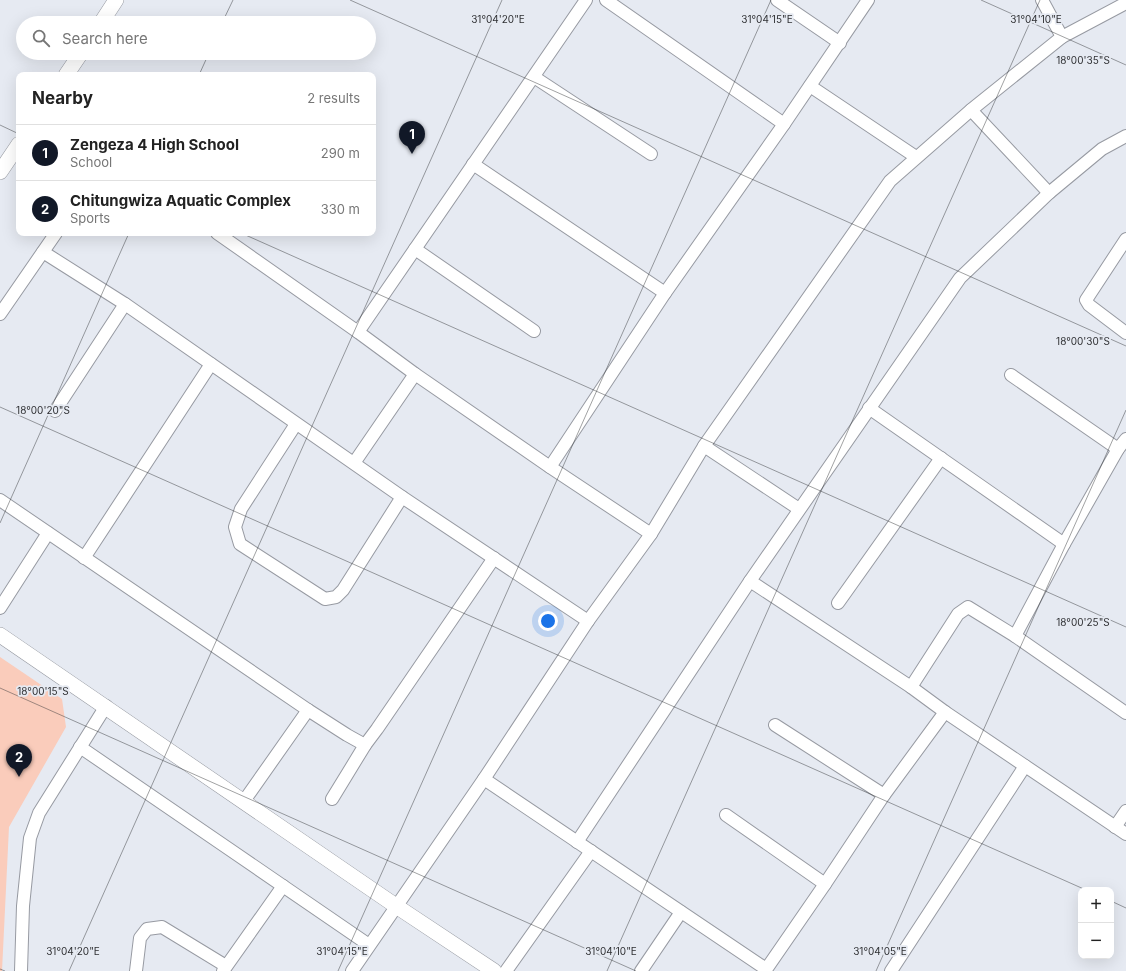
<!DOCTYPE html>
<html lang="en">
<head>
<meta charset="utf-8">
<style>
  :root { --surface:#fff; --page:#f6f6f6; --text:#222; --muted:#767676; --line:#e0e0e0; --accent:#111827 }
  body { margin:0; font-family:Inter,sans-serif; background:var(--page); color:var(--text) }
  .controls { position:absolute; right:12px; bottom:12px; display:grid; overflow:hidden; border-radius:8px; box-shadow:0 4px 16px #0002 }
  .controls button { width:36px; height:36px; display:grid; place-items:center; padding:0; border:0; border-bottom:1px solid var(--line); background:var(--surface); color:var(--text); font:20px sans-serif }
  .you { position:absolute; left:548px; top:621px; width:14px; height:14px; margin:-10px; border:3px solid #fff; border-radius:50%; background:#1a73e8; box-shadow:0 0 0 6px #1a73e833 }
  .badge { display:grid; place-items:center; width:26px; height:26px; border-radius:50%; background:var(--accent); color:#fff; font-size:13px; font-weight:700 }
  .pin { position:absolute; translate:-50% -33px; filter:drop-shadow(0 1px 2px #0008) }
  .pin::after { content:''; position:absolute; top:21px; width:14px; height:12px; background:inherit; clip-path:polygon(0 0,100% 0,50% 100%) }
  .list { margin:0; padding:0; list-style:none }
  h2 { display:flex; justify-content:space-between; align-items:center; height:52px; margin:0; padding:0 16px; font-size:17px }
  h2 small { font-size:13px; font-weight:400; color:var(--muted) }
  .list li { display:grid; grid-template-columns:26px 1fr auto; gap:12px; align-items:center; box-sizing:border-box; height:56px; padding:0 16px; border-top:1px solid var(--line) }
  .list b { display:block; font-size:15px; white-space:nowrap }
  .list p { margin:0; font-size:13px; white-space:nowrap; color:var(--muted) }
  .list em { font-size:13px; font-style:normal; color:var(--muted) }
  .icon { flex:none; width:22px; height:22px; fill:none; stroke:currentColor; stroke-width:2; stroke-linecap:round; stroke-linejoin:round }
  .map { position:relative; flex:none; width:1126px; height:971px; overflow:hidden }
  .search { position:absolute; background:var(--surface); box-shadow:0 4px 16px #0002; left:16px; top:16px; width:360px; height:44px; display:flex; align-items:center; gap:10px; box-sizing:border-box; padding:0 14px; border-radius:22px; color:var(--muted); font-size:15px }
  .panel { position:absolute; background:var(--surface); box-shadow:0 4px 16px #0002; left:16px; top:72px; width:360px; height:164px; border-radius:8px }
  .map>svg:first-child { display:block }
</style>
</head>
<body>
<div class="map">
<svg width="1126" height="971" viewBox="0 0 1126 971">
  <rect width="100%" height="100%" fill="#e6eaf2"/>
  <!-- green -->
  <polygon fill="#faccbb" points="0,657 62,699 66,727 9,827 2,971 0,971"/>
  <g fill="none" stroke-linecap="round" stroke-linejoin="round">
    <!-- minor casing -->
    <g stroke="#979aa2" stroke-width="14">
      <g id="minor">
        <polyline points="606,0 784,124"/>
        <polyline points="777,0 840,43"/>
        <polyline points="1042,0 1062,37"/>
        <polyline points="534,77 651,154"/>
        <polyline points="810,86 916,157"/>
        <polyline points="971,110 1049,193"/>
        <polyline points="473,164 665,293"/>
        <polyline points="217,233 358,332 415,374 550,467 651,534"/>
        <polyline points="1126,239 1086,300 1089,305 1126,333"/>
        <polyline points="415,249 534,331"/>
        <polyline points="43,252 125,304 402,497 588,621"/>
        <polyline points="0,314 56,233"/>
        <polyline points="358,332 586,0"/>
        <polyline points="1011,375 1118,449"/>
        <polyline points="869,408 1064,544"/>
        <polyline points="55,411 125,304"/>
        <polyline points="296,424 241,509 235,527 240,544 325,599 336,597 343,590 402,497"/>
        <polyline points="704,446 799,509"/>
        <polyline points="354,463 415,374"/>
        <polyline points="550,467 665,293 784,124 868,0"/>
        <polyline points="0,500 308,710 347,735 365,745 377,729 494,558"/>
        <polyline points="84,558 211,364"/>
        <polyline points="750,581 911,687 945,712 1126,834"/>
        <polyline points="838,603 941,458"/>
        <polyline points="0,608 48,533"/>
        <polyline points="1015,636 1064,544 1118,449 1126,439"/>
        <polyline points="911,687 958,614 968,607 1015,636 1126,713"/>
        <polyline points="775,725 884,795"/>
        <polyline points="80,747 229,849 369,945"/>
        <polyline points="484,779 766,969"/>
        <polyline points="332,799 365,745"/>
        <polyline points="244,801 308,710"/>
        <polyline points="726,815 825,884"/>
        <polyline points="1115,827 1126,811"/>
        <polyline points="577,842 750,581 960,278 1049,193 1102,149 1126,136"/>
        <polyline points="21,971 23,906 30,838 39,813 106,706"/>
        <polyline points="136,971 140,938 147,929 162,927 226,966"/>
        <polyline points="223,971 283,886"/>
        <polyline points="352,971 484,779 588,621 651,534 704,446 890,181 971,110 1062,37 1126,3"/>
        <polyline points="506,971 591,851"/>
        <polyline points="641,971 681,912"/>
        <polyline points="765,971 825,884 884,795 945,712"/>
        <polyline points="891,971 1025,766"/>
      </g>
    </g>
    <!-- tertiary casing -->
    <g stroke="#979aa2" stroke-width="16">
      <g id="tertiary">
        <polyline points="101,23 116,0"/>
        <polyline points="66,75 81,53"/>
        <polyline points="0,172 19,144"/>
        <polyline points="0,635 396,906 494,971"/>
      </g>
    </g>
    <!-- minor -->
    <use href="#minor" stroke="#fff" stroke-width="12"/>
    <!-- tertiary -->
    <use href="#tertiary" stroke="#fff" stroke-width="15"/>
  </g>
  <!-- ticks -->
  <path fill="none" stroke="#2f3033" stroke-width="1" stroke-opacity="0.45" d="M350,0l776,346M981,0l145,65M222,23l11,-23M199,75l10,-22M0,125l19,9M241,233l885,394M0,407l1086,483M0,523l129,-290M0,688l636,283M1111,901l15,7M0,969l5,2M69,971l433,-971M338,971l433,-971M607,971l433,-971M876,971l250,-561"/>
  <g font-size="10" text-anchor="middle" fill="#2f3033" stroke="#e6eaf2" stroke-width="3.5" stroke-linejoin="round" paint-order="stroke">
    <text x="498" y="23">31°04'20"E</text>
    <text x="767" y="23">31°04'15"E</text>
    <text x="1036" y="23">31°04'10"E</text>
    <text x="1083" y="64">18°00'35"S</text>
    <text x="1083" y="345">18°00'30"S</text>
    <text x="43" y="414">18°00'20"S</text>
    <text x="1083" y="626">18°00'25"S</text>
    <text x="43" y="695">18°00'15"S</text>
    <text x="73" y="955">31°04'20"E</text>
    <text x="342" y="955">31°04'15"E</text>
    <text x="611" y="955">31°04'10"E</text>
    <text x="880" y="955">31°04'05"E</text>
  </g>
</svg>
<div class="controls">
<button>+</button>
<button>−</button>
</div>
<div class="you"></div>
<div class="pin badge" style="left:412px;top:154px">1</div>
<div class="pin badge" style="left:19px;top:777px">2</div>
<div class="search"><svg class="icon" aria-label="search" viewBox="0 0 24 24"><circle cx="10" cy="10" r="6"/><path d="M15 15l6 6"/></svg>Search here</div>
<section class="panel">
<h2>Nearby<small>2 results</small></h2>
<ul class="list">
<li><span class="badge">1</span><div><b>Zengeza 4 High School</b><p>School</p></div><em>290 m</em></li>
<li><span class="badge">2</span><div><b>Chitungwiza Aquatic Complex</b><p>Sports</p></div><em>330 m</em></li>
</ul>
</section>
</div>
</body>
</html>
